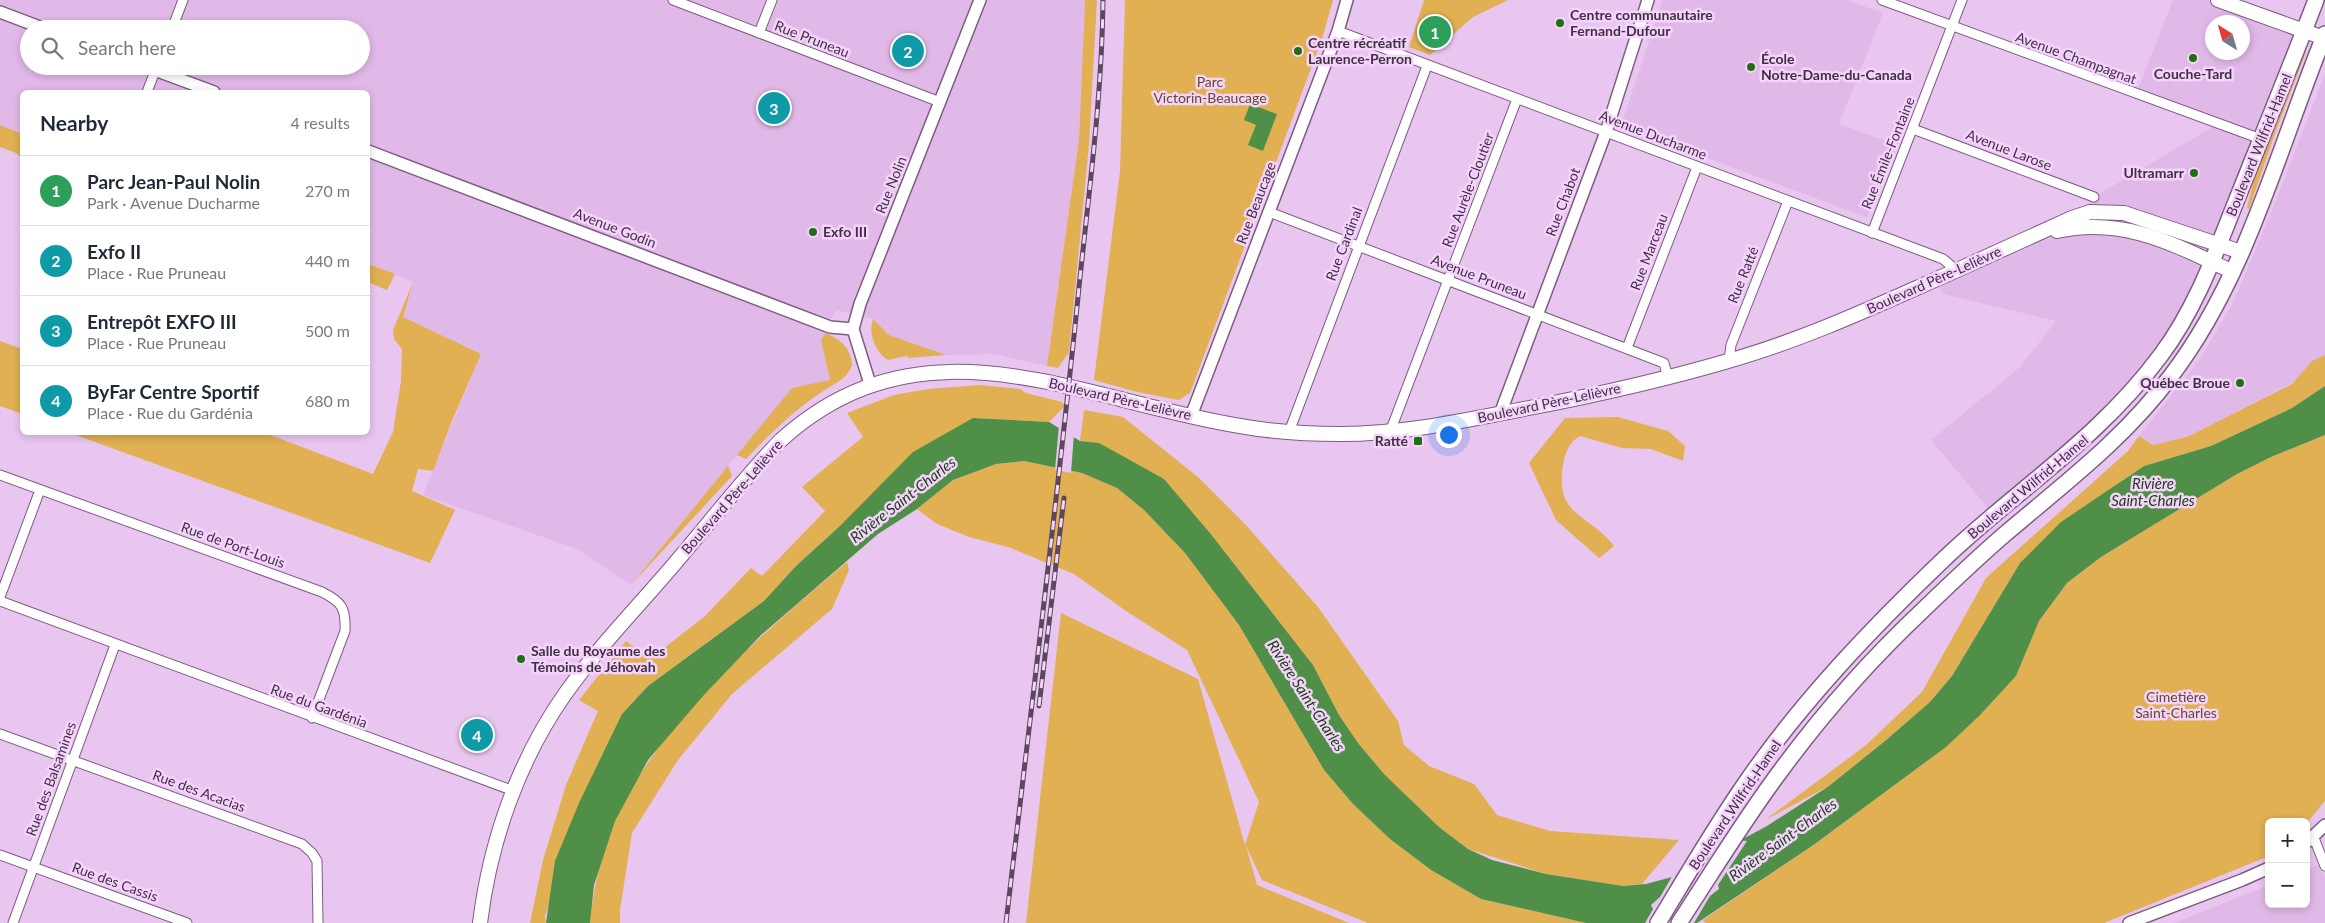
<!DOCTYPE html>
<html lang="en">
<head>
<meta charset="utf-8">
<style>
  :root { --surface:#fff; --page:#f6f6f7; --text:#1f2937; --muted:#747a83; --line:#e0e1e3; --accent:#0f766e }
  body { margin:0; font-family:Lato,sans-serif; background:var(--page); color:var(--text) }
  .controls { position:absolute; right:15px; bottom:15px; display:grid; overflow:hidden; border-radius:8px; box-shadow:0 2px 8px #0003 }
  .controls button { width:45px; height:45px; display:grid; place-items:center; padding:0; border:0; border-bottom:1px solid var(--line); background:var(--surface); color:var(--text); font:25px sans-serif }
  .compass { position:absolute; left:2205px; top:15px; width:45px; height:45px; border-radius:50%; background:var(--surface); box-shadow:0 2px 8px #0003; rotate:323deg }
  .you { position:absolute; left:1448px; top:434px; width:18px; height:18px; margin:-12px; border:4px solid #fff; border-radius:50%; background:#1a73e8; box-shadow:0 0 0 8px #1a73e833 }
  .badge { display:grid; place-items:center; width:32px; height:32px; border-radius:50%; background:var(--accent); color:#fff; font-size:16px; font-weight:700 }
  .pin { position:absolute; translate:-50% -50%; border:2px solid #fff; box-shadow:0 1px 5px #0006 }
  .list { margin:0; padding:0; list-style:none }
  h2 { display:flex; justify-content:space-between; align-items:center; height:65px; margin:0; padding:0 20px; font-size:21px }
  h2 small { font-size:16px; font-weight:400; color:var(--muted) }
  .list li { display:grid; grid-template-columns:32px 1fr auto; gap:15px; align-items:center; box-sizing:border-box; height:70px; padding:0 20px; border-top:1px solid var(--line) }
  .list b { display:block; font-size:19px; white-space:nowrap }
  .list p { margin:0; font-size:16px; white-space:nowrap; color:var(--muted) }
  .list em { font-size:16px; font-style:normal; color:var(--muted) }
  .icon { flex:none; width:28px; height:28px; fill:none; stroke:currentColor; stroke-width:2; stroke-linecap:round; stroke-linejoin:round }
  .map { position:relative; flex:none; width:2325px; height:923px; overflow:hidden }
  .search { position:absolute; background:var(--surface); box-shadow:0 2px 8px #0003; left:20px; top:20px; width:350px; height:55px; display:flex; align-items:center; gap:12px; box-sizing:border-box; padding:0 18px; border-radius:28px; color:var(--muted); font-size:19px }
  .panel { position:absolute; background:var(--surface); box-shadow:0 2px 8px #0003; left:20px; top:90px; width:350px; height:345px; border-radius:8px }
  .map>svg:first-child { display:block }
</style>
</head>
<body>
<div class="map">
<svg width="2325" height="923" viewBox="0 0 2325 923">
  <rect width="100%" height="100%" fill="#e9c6ef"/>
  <!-- built -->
  <g fill="#e1b9e8" fill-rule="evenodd">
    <path d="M0,0h1085l-6,140 -32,226 -53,-12 -48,1 -57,-20 -16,-16 -37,-9 -15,30 9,40 -38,8 -161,197 -54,-36 -154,-54 58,-141 -78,-37 10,-35 -45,-18v-172h-346v42l-22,-9zM29,29h332v37h-332z"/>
    <polygon points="1663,0 1846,0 1883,13 1839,124 1897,145 1867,217 1623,127 1622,122"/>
    <path d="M2173,0h45l86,31 -43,108 -98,213 -169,163 -63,-75 88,-72 37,-47 -113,-27 -7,-15 138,-60 20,-22 122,-72 -80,-31zM2212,22h30v30h-30z"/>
    <polygon points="2325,74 2325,366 2187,437 2153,445 2139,436 2200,359 2233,303 2275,203"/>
    <polygon points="2318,865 2325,877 2325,923 2174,923 2269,885 2269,904 2306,904 2306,870"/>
  </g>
  <!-- green -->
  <g fill="#e0b053">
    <polygon points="1085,0 1097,0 1089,144 1069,352 1058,368 1047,366 1079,140"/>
    <polygon points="1125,0 1333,0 1322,39 1190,393 1179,400 1137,392 1094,380 1120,171"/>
    <polygon points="1424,0 1508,0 1473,17 1430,55 1409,47"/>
    <polygon points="2303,51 2306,52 2276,131 2249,209 2247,208 2254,179"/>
    <polygon points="0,125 22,134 22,158 16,153 0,147"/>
    <polygon points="368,264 395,274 387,290 368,282"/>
    <polygon points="413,282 403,317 481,354 452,421 433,471 418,469 412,491 455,510 430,563 70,433 265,433 373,474 393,432 401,381 402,349 394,339 393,330"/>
    <path d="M873,319l16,16 57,20 -37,3 -2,-2 -19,4c-13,-8 -20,-27 -15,-41z"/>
    <path d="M825,333c15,6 26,14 27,32 -5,14 -15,17 -27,25 -30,19 -54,43 -79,69l-9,-4 55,-67 38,-8 -9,-40z"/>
    <polygon points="0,341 22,349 22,414 0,406"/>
    <polygon points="2325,355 2325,386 2292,408 2211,446 2144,466 2124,479 2020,563 1952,676 1930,702 1885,741 1829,786 1765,820 1865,746 1922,692 1986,578 2128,451 2139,436 2153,445 2187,437 2292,384 2312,361"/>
    <polygon points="980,385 1020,389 1026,393 1062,402 1065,406 1049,422 973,418 841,525 796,566 764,601 648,686 622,714 545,916 546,923 530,923 543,860 566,785 598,711 579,700 626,641 650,659 705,616 751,568 762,576 825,511 802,487 863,437 847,413 894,395 928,389"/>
    <polygon points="1084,410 1123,417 1198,477 1245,524 1318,607 1398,721 1404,745 1429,766 1474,784 1497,815 1550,831 1679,840 1642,884 1623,886 1546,874 1468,849 1439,827 1384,774 1358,743 1339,715 1313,665 1210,533 1164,479 1095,443 1080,441"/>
    <path d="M1618,417l50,14 17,15 -2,15 -32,-12 -29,-1 -42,-12c-11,6 -15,17 -17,29 -8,53 25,47 51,81l-15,12 -43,-38 -27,-57 36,-45z"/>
    <polygon points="2325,435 2325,801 2306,824 2306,822 2269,822 2269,856 2104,923 1706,923 1703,920 1812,846 1946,747 2016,676 2039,621 2067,583 2101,557 2237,474 2271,457"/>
    <polygon points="1024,461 1082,473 1117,488 1144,510 1185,553 1239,625 1324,770 1353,804 1390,839 1431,870 1481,899 1586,923 1368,923 1262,880 1246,846 1257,885 1349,923 1026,923 1061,613 1198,679 1245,845 1259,802 1187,650 1126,611 1074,574 1008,547 969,537 937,524 917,509 953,480 996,464"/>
    <polygon points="728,466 732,476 631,585"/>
    <path d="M847,562l2,8 -17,39 -100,85 -54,66 -46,73 -12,77v13h-30c4,-35 10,-71 25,-103 47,-102 148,-187 232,-258z"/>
  </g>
  <!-- water -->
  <g fill="#508f47">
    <polygon points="1250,104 1277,114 1263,151 1248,145 1256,125 1244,120"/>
    <polygon points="2325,386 2325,435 2271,457 2237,474 2101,557 2067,583 2039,621 2016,676 1980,715 1946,747 1812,846 1697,923 1586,923 1481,899 1431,870 1390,839 1353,804 1324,770 1239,625 1185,553 1144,510 1117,488 1082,473 1024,461 996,464 953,480 917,509 878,534 761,635 703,696 648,760 615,821 594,885 590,923 546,923 555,861 579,803 622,714 648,686 764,601 796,566 841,525 913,452 973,418 1049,422 1080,441 1099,443 1164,479 1210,533 1313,665 1339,715 1358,743 1384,774 1439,827 1468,849 1492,860 1546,874 1623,886 1646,884 1672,877 1767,826 1829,786 1885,741 1930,702 1952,676 2020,563 2061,522 2144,466 2211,446 2292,408"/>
  </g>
  <!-- pier -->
  <g fill="#e9c6ef">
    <polygon points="1059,425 1074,434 1071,473 1055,470"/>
    <polygon points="1735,840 1747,841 1718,885 1719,889 1710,896 1694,923 1645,923 1653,909 1651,905 1660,897 1674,873"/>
  </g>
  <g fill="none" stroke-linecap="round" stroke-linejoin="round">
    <!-- minor casing -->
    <g stroke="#7c5d81" stroke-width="11">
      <g id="minor">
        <polyline points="673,0 940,102"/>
        <polyline points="1882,0 2261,139"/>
        <polyline points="172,29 183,0"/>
        <polyline points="1338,31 1943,259 1956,270"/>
        <polyline points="759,33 772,0"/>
        <polyline points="147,92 157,66"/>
        <polyline points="1913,129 2094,197"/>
        <polyline points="1269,212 1664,363 1668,378"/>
        <polyline points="1872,233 1962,0"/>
        <polyline points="1627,348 1697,167"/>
        <polyline points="1729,361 1731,345 1788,201"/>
        <polyline points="1289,432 1427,66"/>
        <polyline points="1390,432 1517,99"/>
        <path d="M0,475l322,117c20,10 24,16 23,39l-33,87"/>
        <polyline points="0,597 40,490"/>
        <polyline points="0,601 514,791"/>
        <polyline points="0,734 302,844 312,853 317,861 318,923"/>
        <polyline points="2314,838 2325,866"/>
        <polyline points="0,855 187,923"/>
        <polyline points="13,923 115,645"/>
      </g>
    </g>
    <!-- tertiary casing -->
    <g stroke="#7c5d81" stroke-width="14">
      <g id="tertiary">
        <polyline points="0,12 45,29"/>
        <polyline points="144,66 214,92"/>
        <polyline points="368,151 830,327 853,329"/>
        <polyline points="870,384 853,329 860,304 980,0"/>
        <polyline points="1500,414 1606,132 1648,0"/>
        <polyline points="1191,416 1338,31 1347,0"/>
        <polyline points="2306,843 2325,825"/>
        <polyline points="2129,923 2242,880 2269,868"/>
      </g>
    </g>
    <!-- secondary casing -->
    <g stroke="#7c5d81" stroke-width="16">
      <g id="secondary">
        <polyline points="2218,0 2324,38"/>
        <path d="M2057,231c67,-15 118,14 176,41"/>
        <path d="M480,923c10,-81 38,-162 85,-229 31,-44 70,-84 105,-125 37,-43 72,-89 111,-129 143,-129 298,-40 459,-14 33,6 67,8 101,8 64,0 126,-14 188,-26 67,-13 134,-28 199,-47 78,-22 152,-57 227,-90 39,-18 78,-35 117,-53l18,-6 34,1 117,39"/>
      </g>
    </g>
    <!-- primary casing -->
    <g stroke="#7c5d81" stroke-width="18">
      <g id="primary">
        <path d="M1658,923c29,-48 57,-96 89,-142 56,-81 125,-153 196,-221 74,-71 155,-120 218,-205 36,-48 56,-106 78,-161 26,-65 52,-129 77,-194"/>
        <path d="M1679,923c34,-52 66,-105 103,-154 42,-57 90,-111 141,-159 27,-26 54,-52 82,-76 60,-51 119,-95 166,-158 76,-100 107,-227 154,-342"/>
      </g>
    </g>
    <!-- minor -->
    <use href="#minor" stroke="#fff" stroke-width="9"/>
    <!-- tertiary -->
    <use href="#tertiary" stroke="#fff" stroke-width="11"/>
    <!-- secondary -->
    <use href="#secondary" stroke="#fff" stroke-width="14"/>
    <!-- primary -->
    <use href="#primary" stroke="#fff" stroke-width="15"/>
    <!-- rail casing -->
    <g stroke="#5a485d" stroke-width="5">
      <g id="rail">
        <polyline points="1039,706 1064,498"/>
        <path d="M1006,923c24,-205 50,-411 71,-616 10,-102 25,-205 26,-307"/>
      </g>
    </g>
    <!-- rail -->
    <use href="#rail" stroke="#f6d3fc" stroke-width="3" stroke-dasharray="9" stroke-linecap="butt"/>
  </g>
  <!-- markers -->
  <g fill="#1f6e14" stroke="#f6d3fc" stroke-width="2">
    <circle cx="1560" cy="23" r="5"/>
    <circle cx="1298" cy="51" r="5"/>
    <circle cx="2193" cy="58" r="5"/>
    <circle cx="1751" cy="67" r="5"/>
    <circle cx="2194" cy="173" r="5"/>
    <circle cx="813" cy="232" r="5"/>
    <circle cx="2240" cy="383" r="5"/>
    <rect x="1413" y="436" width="10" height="10" rx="2.5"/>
    <circle cx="521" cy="659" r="5"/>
  </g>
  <g text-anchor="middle" stroke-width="5" stroke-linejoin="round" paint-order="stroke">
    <!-- poi labels -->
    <g font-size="14" font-weight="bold" fill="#3f3142" stroke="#f6d3fc" text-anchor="start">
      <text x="1570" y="20">Centre communautaire<tspan x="1570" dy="16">Fernand-Dufour</tspan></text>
      <text x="1308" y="48">Centre récréatif<tspan x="1308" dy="16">Laurence-Perron</tspan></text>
      <text x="1761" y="64">École<tspan x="1761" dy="16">Notre-Dame-du-Canada</tspan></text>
      <text x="2193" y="79" text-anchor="middle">Couche-Tard</text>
      <text x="2184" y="178" text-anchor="end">Ultramarr</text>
      <text x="823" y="237">Exfo III</text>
      <text x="2230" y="388" text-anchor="end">Québec Broue</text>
      <text x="1408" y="446" text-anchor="end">Ratté</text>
      <text x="531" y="656">Salle du Royaume des<tspan x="531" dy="16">Témoins de Jéhovah</tspan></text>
    </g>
    <!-- street labels -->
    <g font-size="14" fill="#3f3142" stroke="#f6d3fc">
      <text transform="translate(812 39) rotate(21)" y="5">Rue Pruneau</text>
      <text transform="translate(2076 58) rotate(20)" y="5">Avenue Champagnat</text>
      <text transform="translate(1653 135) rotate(21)" y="5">Avenue Ducharme</text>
      <text transform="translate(2259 145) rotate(-68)" y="5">Boulevard Wilfrid-Hamel</text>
      <text transform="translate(2009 150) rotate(21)" y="5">Avenue Larose</text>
      <text transform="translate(1888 153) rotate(-68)" y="5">Rue Émile-Fontaine</text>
      <text transform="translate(891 185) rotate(-68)" y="5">Rue Nolin</text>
      <text transform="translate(1468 190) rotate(-69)" y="5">Rue Aurèle-Cloutier</text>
      <text transform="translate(1563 202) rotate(-69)" y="5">Rue Chabot</text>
      <text transform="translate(1256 203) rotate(-69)" y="5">Rue Beaucage</text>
      <text transform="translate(615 228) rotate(21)" y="5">Avenue Godin</text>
      <text transform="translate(1344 244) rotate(-69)" y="5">Rue Cardinal</text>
      <text transform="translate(1649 252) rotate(-69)" y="5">Rue Marceau</text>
      <text transform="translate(1743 275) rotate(-68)" y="5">Rue Ratté</text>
      <text transform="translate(1479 277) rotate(21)" y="5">Avenue Pruneau</text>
      <text transform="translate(1934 280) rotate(-24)" y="5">Boulevard Père-Lelièvre</text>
      <text transform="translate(1120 399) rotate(13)" y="5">Boulevard Père-Lelièvre</text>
      <text transform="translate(1549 403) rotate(-12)" y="5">Boulevard Père-Lelièvre</text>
      <text transform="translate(2028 487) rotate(-40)" y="5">Boulevard Wilfrid-Hamel</text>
      <text transform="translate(732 497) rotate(-49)" y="5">Boulevard Père-Lelièvre</text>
      <text transform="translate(233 545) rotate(20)" y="5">Rue de Port-Louis</text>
      <text transform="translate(319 706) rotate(20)" y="5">Rue du Gardénia</text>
      <text transform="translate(51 779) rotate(-70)" y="5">Rue des Balsamines</text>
      <text transform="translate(199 791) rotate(20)" y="5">Rue des Acacias</text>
      <text transform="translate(1735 805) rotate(-56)" y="5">Boulevard Wilfrid-Hamel</text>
      <text transform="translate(115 882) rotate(20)" y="5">Rue des Cassis</text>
    </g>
    <!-- park labels -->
    <g font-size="14" fill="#614c26" stroke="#f6d3fc">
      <text x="1210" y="87">Parc<tspan x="1210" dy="16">Victorin-Beaucage</tspan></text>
      <text x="2176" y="702">Cimetière<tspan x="2176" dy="16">Saint-Charles</tspan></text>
    </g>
    <!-- water labels -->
    <g font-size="15" font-style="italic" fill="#184413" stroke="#f6d3fc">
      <text x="2153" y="489">Rivière<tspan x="2153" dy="17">Saint-Charles</tspan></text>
      <text transform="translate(903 500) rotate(-38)" y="5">Rivière Saint-Charles</text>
      <text transform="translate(1306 696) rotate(57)" y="5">Rivière Saint-Charles</text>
      <text transform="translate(1783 840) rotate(-36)" y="5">Rivière Saint-Charles</text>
    </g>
  </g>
</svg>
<div class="controls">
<button>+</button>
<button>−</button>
</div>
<svg class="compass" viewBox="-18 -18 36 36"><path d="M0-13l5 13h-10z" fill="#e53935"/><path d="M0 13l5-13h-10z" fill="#747a83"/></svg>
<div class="you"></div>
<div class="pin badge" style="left:1435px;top:32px;background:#2e9e5b">1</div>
<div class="pin badge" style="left:908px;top:51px;background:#0f9aa8">2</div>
<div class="pin badge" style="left:774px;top:108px;background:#0f9aa8">3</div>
<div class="pin badge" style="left:477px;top:735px;background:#0f9aa8">4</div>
<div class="search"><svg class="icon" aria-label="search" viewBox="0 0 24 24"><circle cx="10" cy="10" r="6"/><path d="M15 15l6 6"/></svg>Search here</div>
<section class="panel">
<h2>Nearby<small>4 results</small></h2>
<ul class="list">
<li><span class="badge" style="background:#2e9e5b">1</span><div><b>Parc Jean-Paul Nolin</b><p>Park · Avenue Ducharme</p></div><em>270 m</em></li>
<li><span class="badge" style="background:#0f9aa8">2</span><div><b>Exfo II</b><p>Place · Rue Pruneau</p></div><em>440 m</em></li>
<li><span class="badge" style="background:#0f9aa8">3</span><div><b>Entrepôt EXFO III</b><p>Place · Rue Pruneau</p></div><em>500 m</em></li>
<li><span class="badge" style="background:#0f9aa8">4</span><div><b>ByFar Centre Sportif</b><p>Place · Rue du Gardénia</p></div><em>680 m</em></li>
</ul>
</section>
</div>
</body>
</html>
